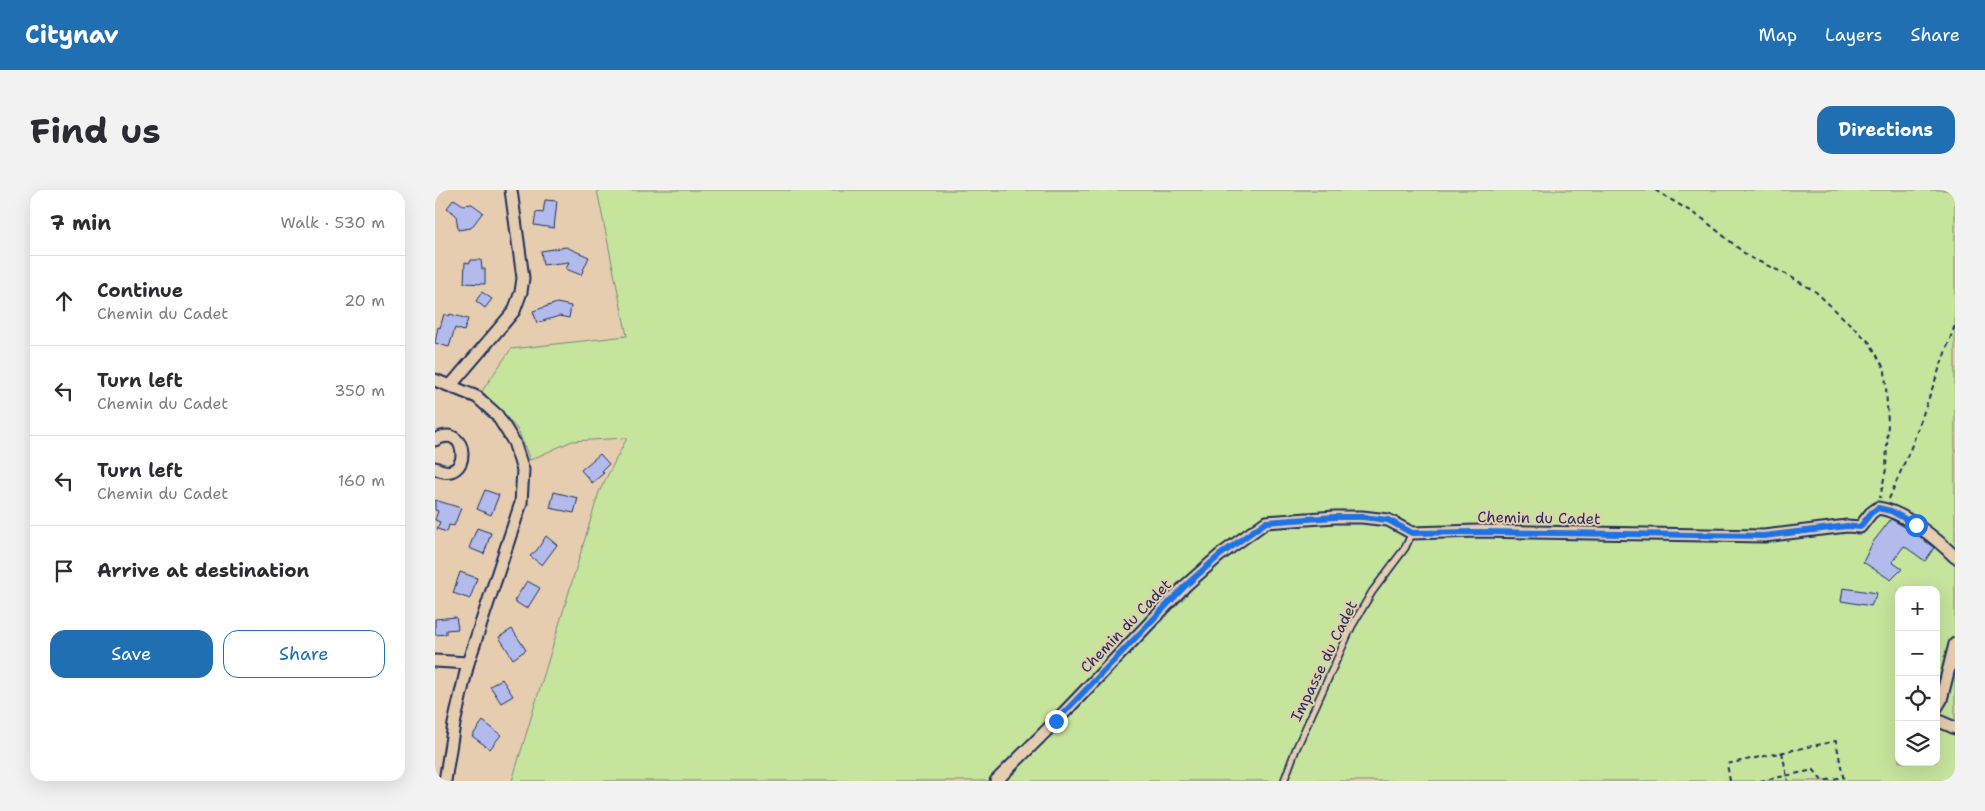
<!DOCTYPE html>
<html lang="en">
<head>
<meta charset="utf-8">
<style>
  :root { --surface:#fff; --page:#f2f2f3; --text:#2b2b33; --muted:#7c7c81; --line:#e1e1e2; --accent:#1f6fb2 }
  body { margin:0; font-family:"Shantell Sans",sans-serif; background:var(--page); color:var(--text) }
  .controls { position:absolute; right:15px; bottom:15px; display:grid; overflow:hidden; border-radius:10px; box-shadow:0 5px 20px #0002 }
  .controls button { width:45px; height:45px; display:grid; place-items:center; padding:0; border:0; border-bottom:1px solid var(--line); background:var(--surface); color:var(--text); font:25px sans-serif }
  .stop { position:absolute; width:15px; height:15px; margin:-11px; border:4px solid #1a73e8; border-radius:50%; background:#fff }
  .stop.end { background:#1a73e8; border-color:#fff; box-shadow:0 1px 5px #0008 }
  .list { margin:0; padding:0; list-style:none }
  h2 { display:flex; justify-content:space-between; align-items:center; height:65px; margin:0; padding:0 20px; font-size:21px }
  h2 small { font-size:16px; font-weight:400; color:var(--muted) }
  .list li { display:grid; grid-template-columns:32px 1fr auto; gap:15px; align-items:center; box-sizing:border-box; height:90px; padding:0 20px; border-top:1px solid var(--line) }
  .list b { display:block; font-size:19px; white-space:nowrap }
  .list p { margin:0; font-size:16px; white-space:nowrap; color:var(--muted) }
  .list em { font-size:16px; font-style:normal; color:var(--muted) }
  .actions { display:flex; gap:10px; padding:15px 20px }
  .actions a { flex:1; padding:11px 0; border:1px solid var(--accent); border-radius:15px; text-align:center; font-size:18px; color:var(--accent) }
  .actions .main { background:var(--accent); color:#fff }
  .icon { flex:none; width:28px; height:28px; fill:none; stroke:currentColor; stroke-width:2; stroke-linecap:round; stroke-linejoin:round }
  .map { position:relative; flex:none; width:1520px; height:591px; overflow:hidden; border-radius:15px }
  header { display:flex; align-items:center; gap:30px; box-sizing:border-box; height:70px; padding:0 25px; background:var(--accent); color:#fff }
  header strong { font-size:24px }
  nav { display:flex; gap:28px; margin-inline-start:auto; font-size:18px }
  .intro { display:flex; align-items:center; justify-content:space-between; box-sizing:border-box; height:120px; padding:0 30px }
  h1 { margin:0; font-size:35px }
  .button { padding:12px 22px; border-radius:15px; background:var(--accent); color:#fff; font-size:18px; font-weight:700 }
  main { display:flex; gap:30px; padding:0 30px }
  aside { flex:1; background:var(--surface); border-radius:15px; box-shadow:0 5px 20px #0002 }
  .map>svg:first-child { display:block }
</style>
</head>
<body>
<header>
<strong>Citynav</strong>
<nav><a>Map</a><a>Layers</a><a>Share</a></nav>
</header>
<div class="intro"><h1>Find us</h1><a class="button">Directions</a></div>
<main>
<aside>
<h2>7 min<small>Walk · 530 m</small></h2>
<ul class="list">
<li><svg class="icon" aria-label="ahead" viewBox="0 0 24 24"><path d="M12 20V5M6 11l6-6 6 6"/></svg><div><b>Continue</b><p>Chemin du Cadet</p></div><em>20 m</em></li>
<li><svg class="icon" aria-label="left" viewBox="0 0 24 24"><path d="M17 20v-9H6M10 6l-5 5 5 5"/></svg><div><b>Turn left</b><p>Chemin du Cadet</p></div><em>350 m</em></li>
<li><svg class="icon" aria-label="left" viewBox="0 0 24 24"><path d="M17 20v-9H6M10 6l-5 5 5 5"/></svg><div><b>Turn left</b><p>Chemin du Cadet</p></div><em>160 m</em></li>
<li><svg class="icon" aria-label="arrive" viewBox="0 0 24 24"><path d="M6 21V4h12l-3 4 3 4H6"/></svg><div><b>Arrive at destination</b></div></li>
</ul>
<div class="actions"><a class="main">Save</a><a>Share</a></div>
</aside>
<div class="map">
<svg width="1520" height="591" viewBox="0 0 1520 591">
  <rect width="100%" height="100%" fill="#e7cdaf"/>
  <filter id="ink" filterUnits="userSpaceOnUse"><feTurbulence type="fractalNoise" baseFrequency=".02" numOctaves="2"/><feDisplacementMap in="SourceGraphic" scale="10" xChannelSelector="R" yChannelSelector="G"/><feConvolveMatrix kernelMatrix="1 2 1 2 8 2 1 2 1" color-interpolation-filters="sRGB"/></filter>
  <g filter="url(#ink)">
    <!-- green -->
    <path fill="#c6e49c" stroke="#708a7d" fill-rule="evenodd" d="M162,0h1358v591h-1443l87,-289 28,-54 -55,3 -42,19 -12,-30 -36,-39 29,-42 116,-13zM1464,400h37v172h-37z"/>
    <!-- building -->
    <g fill="#b2bbec" stroke="#1b2f5e">
      <polygon points="19,9 28,15 37,14 48,22 36,38 23,40 21,25 12,18"/>
      <polygon points="110,10 122,11 119,38 99,35 101,22 108,23"/>
      <polygon points="131,57 154,67 146,85 131,79 134,72 108,75 106,61"/>
      <polygon points="36,70 46,70 47,79 50,79 50,94 29,93 30,72 35,73"/>
      <polygon points="47,102 57,109 50,118 41,111"/>
      <polygon points="122,113 136,116 134,128 124,126 102,133 98,121"/>
      <polygon points="9,124 14,126 15,124 33,129 29,141 20,138 14,157 0,153 3,137 5,138"/>
      <polygon points="165,264 174,274 167,281 169,283 157,293 146,280"/>
      <polygon points="50,300 64,305 56,325 42,319"/>
      <polygon points="119,302 143,308 139,323 115,318"/>
      <polygon points="0,310 26,318 19,336 14,335 12,342 2,339 5,332 0,330 3,321 0,320"/>
      <polygon points="1456,329 1480,343 1499,358 1490,371 1469,356 1457,372 1467,379 1456,390 1428,372 1438,352"/>
      <polygon points="42,338 56,343 49,364 34,358"/>
      <polygon points="111,346 122,355 107,375 95,366 102,360"/>
      <polygon points="25,382 42,388 35,409 18,403"/>
      <polygon points="92,391 105,398 92,419 79,411"/>
      <polygon points="1408,398 1422,400 1442,403 1436,416 1406,411"/>
      <polygon points="21,427 23,439 11,440 11,444 0,445 0,429"/>
      <polygon points="77,439 91,460 78,469 64,447"/>
      <polygon points="67,489 78,506 66,513 55,496"/>
      <polygon points="48,531 66,545 55,559 37,546"/>
    </g>
    <g fill="none" stroke-linecap="round" stroke-linejoin="round">
      <!-- lane casing -->
      <g stroke="#1b2f5e" stroke-width="9">
        <polyline id="lane" points="849,591 861,559 917,436 937,402 970,358 977,343"/>
      </g>
      <!-- street casing -->
      <g stroke="#1b2f5e" stroke-width="15">
        <g id="street">
          <polyline points="0,190 42,207 62,225 79,252 88,280 86,313 33,473 19,534 10,591"/>
          <polyline points="16,195 79,121 86,102 88,88 76,0"/>
          <path d="M0,250c35,-20 37,47 0,28"/>
          <polyline points="0,471 33,473"/>
          <polyline points="1501,518 1506,510 1520,454"/>
          <polyline points="1501,528 1504,531 1520,538"/>
          <path d="M561,591l60,-60 129,-135 35,-31 46,-33 69,-5h27l26,3 24,13 66,-2 286,5 83,-10 13,1 11,-14 7,-5c25,3 59,31 77,49"/>
        </g>
      </g>
      <!-- path -->
      <g stroke="#1b2f5e" stroke-width="2" stroke-dasharray="5 4" stroke-linecap="butt">
        <polyline points="1220,0 1268,29 1314,67 1351,84 1381,102 1435,153 1450,180 1453,233 1451,279 1445,308"/>
        <polyline points="1454,309 1477,255 1520,135"/>
        <polyline points="1347,562 1353,591"/>
        <polyline points="1295,591 1292,574 1401,551 1409,591"/>
        <polyline points="1325,591 1379,580 1387,591 1408,587"/>
      </g>
      <!-- lane -->
      <use href="#lane" stroke="#e7cdaf" stroke-width="5.5"/>
      <!-- street -->
      <use href="#street" stroke="#e7cdaf" stroke-width="11"/>
    </g>
  </g>
  <g fill="none" stroke-linecap="round" stroke-linejoin="round" filter="url(#ink)">
    <!-- route -->
    <polyline stroke="#1a73e8" stroke-width="6" points="621,531 750,396 785,365 831,332 900,327 927,327 953,330 977,343 1043,342 1329,346 1412,336 1425,337 1436,323 1443,318 1456,321 1481,335"/>
  </g>
  <g text-anchor="middle" stroke-width="4" stroke-linejoin="round" paint-order="stroke">
    <!-- street labels -->
    <g font-size="15" fill="#1b2f5e" stroke="#e7cdaf">
      <text transform="translate(1104 328) rotate(1)" y="5">Chemin du Cadet</text>
      <text transform="translate(691 436) rotate(-46)" y="5">Chemin du Cadet</text>
      <text transform="translate(889 471) rotate(-64)" y="5">Impasse du Cadet</text>
    </g>
  </g>
</svg>
<div class="controls">
<button>+</button>
<button>−</button>
<button><svg class="icon" aria-label="locate" viewBox="0 0 24 24"><circle cx="12" cy="12" r="6"/><path d="M12 2v4M12 18v4M2 12h4M18 12h4"/></svg></button>
<button><svg class="icon" aria-label="layers" viewBox="0 0 24 24"><path d="M12 4l9 5-9 5-9-5zM3 14l9 5 9-5"/></svg></button>
</div>
<div class="stop" style="left:1481px;top:335px"></div>
<div class="stop end" style="left:621px;top:531px"></div>
</div>
</main>
</body>
</html>
